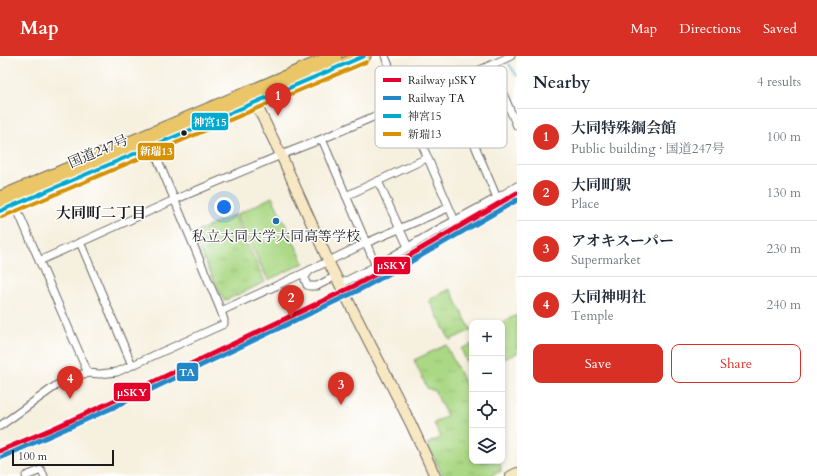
<!DOCTYPE html>
<html lang="en">
<head>
<meta charset="utf-8">
<style>
  :root { --surface:#fff; --page:#f2f2f3; --text:#1f2937; --muted:#747a83; --line:#e0e1e3; --accent:#d93025 }
  body { margin:0; font-family:Cardo,"Noto Serif JP",serif; background:var(--page); color:var(--text) }
  .controls { position:absolute; right:12px; bottom:12px; display:grid; overflow:hidden; border-radius:8px; box-shadow:0 2px 6px #0003 }
  .controls button { width:36px; height:36px; display:grid; place-items:center; padding:0; border:0; border-bottom:1px solid var(--line); background:var(--surface); color:var(--text); font:20px sans-serif }
  .scale { position:absolute; left:12px; bottom:10px; width:102px; box-sizing:border-box; padding-left:4px; border:2px solid #1c1c1c; border-top:0; font-size:11px; line-height:14px; white-space:nowrap; color:#1c1c1c; -webkit-text-stroke:3px #fff; paint-order:stroke }
  .you { position:absolute; left:224px; top:151px; width:14px; height:14px; margin:-10px; border:3px solid #fff; border-radius:50%; background:#1a73e8; box-shadow:0 0 0 6px #1a73e833 }
  .badge { display:grid; place-items:center; width:26px; height:26px; border-radius:50%; background:var(--accent); color:#fff; font-size:13px; font-weight:700 }
  .pin { position:absolute; translate:-50% -33px; filter:drop-shadow(0 1px 2px #0008) }
  .pin::after { content:''; position:absolute; top:21px; width:14px; height:12px; background:inherit; clip-path:polygon(0 0,100% 0,50% 100%) }
  .list { margin:0; padding:0; list-style:none }
  h2 { display:flex; justify-content:space-between; align-items:center; height:52px; margin:0; padding:0 16px; font-size:17px }
  h2 small { font-size:13px; font-weight:400; color:var(--muted) }
  .list li { display:grid; grid-template-columns:26px 1fr auto; gap:12px; align-items:center; box-sizing:border-box; height:56px; padding:0 16px; border-top:1px solid var(--line) }
  .list b { display:block; font-size:15px; white-space:nowrap }
  .list p { margin:0; font-size:13px; white-space:nowrap; color:var(--muted) }
  .list em { font-size:13px; font-style:normal; color:var(--muted) }
  .actions { display:flex; gap:8px; padding:12px 16px }
  .actions a { flex:1; padding:9px 0; border:1px solid var(--accent); border-radius:8px; text-align:center; font-size:14px; color:var(--accent) }
  .actions .main { background:var(--accent); color:#fff }
  .icon { flex:none; width:22px; height:22px; fill:none; stroke:currentColor; stroke-width:2; stroke-linecap:round; stroke-linejoin:round }
  .map { position:relative; flex:none; width:517px; height:420px; overflow:hidden }
  header { display:flex; align-items:center; gap:24px; box-sizing:border-box; height:56px; padding:0 20px; background:var(--accent); color:#fff }
  header strong { font-size:19px }
  nav { display:flex; gap:22px; margin-inline-start:auto; font-size:14px }
  main { display:flex }
  aside { flex:1; background:var(--surface) }
  .map>svg:first-child { display:block }
</style>
</head>
<body>
<header>
<strong>Map</strong>
<nav><a>Map</a><a>Directions</a><a>Saved</a></nav>
</header>
<main>
<div class="map">
<svg width="517" height="420" viewBox="0 0 517 420">
  <defs>
    <pattern id="grass-tufts" width="24" height="20" patternUnits="userSpaceOnUse"><rect width="24" height="20" fill="#abd885"/><path d="M3 7l-1-3M5 7V3M7 7l1-3M15 17l-1-3M17 17v-4M19 17l1-3" fill="none" stroke="#93b972"/></pattern>
  </defs>
  <rect width="100%" height="100%" fill="#fff"/>
  <filter id="ink" filterUnits="userSpaceOnUse"><feTurbulence type="fractalNoise" baseFrequency=".025" numOctaves="2"/><feDisplacementMap in="SourceGraphic" scale="8" xChannelSelector="R" yChannelSelector="G"/><feConvolveMatrix kernelMatrix="1 2 1 2 8 2 1 2 1" color-interpolation-filters="sRGB"/></filter>
  <filter id="wash" filterUnits="userSpaceOnUse"><feTurbulence type="fractalNoise" baseFrequency=".012" numOctaves="4" result="noise"/><feDisplacementMap in="SourceGraphic" scale="16" xChannelSelector="R" yChannelSelector="G"/><feGaussianBlur stdDeviation="0.9" result="paint"/><feColorMatrix in="noise" values="0 0 0 0 0 0 0 0 0 0 0 0 0 0 0 0 0 1.4 0 .05"/><feComposite in="paint" operator="in"/></filter>
  <g filter="url(#wash)">
    <rect width="100%" height="100%" fill="#f6f0df"/>
    <!-- grass -->
    <g fill="url(#grass-tufts)" stroke="#647a50">
      <polygon points="234,159 265,226 224,245 192,178"/>
      <polygon points="450,233 471,274 450,284 429,244"/>
      <polygon points="446,289 472,342 472,405 500,405 501,415 490,420 443,420 427,388 441,381 434,367 447,360 435,335 427,332 414,304"/>
    </g>
    <!-- pitch -->
    <g fill="#abd885" stroke="#647a50">
      <polygon points="272,141 304,207 268,224 236,159"/>
      <polygon points="517,259 517,297 502,304 502,267 501,267"/>
      <polygon points="472,288 472,317 461,293"/>
    </g>
    <g fill="none" stroke-linecap="round" stroke-linejoin="round">
      <!-- stream -->
      <polyline stroke="#4bb6c8" stroke-width="2" points="509,8 517,20"/>
    </g>
  </g>
  <g filter="url(#ink)">
    <g fill="none" stroke-linecap="round" stroke-linejoin="round">
      <!-- street casing -->
      <g stroke="#686660" stroke-width="9">
        <g id="street">
          <polyline points="385,0 404,47 455,165"/>
          <polyline points="491,10 517,70"/>
          <polyline points="449,28 497,142"/>
          <polyline points="322,83 376,210"/>
          <polyline points="378,125 408,191"/>
          <polyline points="346,140 427,102"/>
          <polyline points="14,146 88,317"/>
          <polyline points="80,186 132,309"/>
          <polyline points="39,205 174,144 281,99 322,83 449,28 511,0"/>
          <polyline points="310,214 305,221 305,224 307,229 309,230 317,230 336,220"/>
          <polyline points="340,228 376,210 439,173 497,142 517,130"/>
          <polyline points="221,255 304,217 366,187 448,152"/>
          <polyline points="0,370 68,321 88,317 100,318 117,316 224,268 224,264 221,255 152,90"/>
          <polyline points="26,420 41,414 44,420"/>
        </g>
      </g>
      <!-- secondary casing -->
      <g stroke="#686660" stroke-width="12">
        <g id="secondary">
          <polyline points="252,40 281,99 331,211 411,368 435,420"/>
          <polyline points="511,420 517,417"/>
        </g>
      </g>
      <!-- highway casing -->
      <g stroke="#686660" stroke-width="15">
        <g id="highway">
          <polyline points="0,142 335,0"/>
          <polyline points="0,155 364,0"/>
        </g>
      </g>
      <!-- street -->
      <use href="#street" stroke="#fff" stroke-width="7"/>
      <!-- secondary -->
      <use href="#secondary" stroke="#f7e8c3" stroke-width="10"/>
      <!-- highway -->
      <use href="#highway" stroke="#eac669" stroke-width="13"/>
      <!-- bus-1 casing -->
      <g stroke="#fff" stroke-width="7">
        <polyline id="bus-1" points="0,155 364,0"/>
      </g>
      <!-- bus-2 casing -->
      <g stroke="#fff" stroke-width="7">
        <polyline id="bus-2" points="2,161 366,6"/>
      </g>
      <!-- bus-1 -->
      <use href="#bus-1" stroke="#00a9ce" stroke-width="4"/>
      <!-- bus-2 -->
      <use href="#bus-2" stroke="#d69104" stroke-width="4"/>
      <!-- rail-1 casing -->
      <g stroke="#fff" stroke-width="8">
        <polyline id="rail-1" points="0,395 54,372 109,347 354,230 400,205 517,137"/>
      </g>
      <!-- rail-2 casing -->
      <g stroke="#fff" stroke-width="8">
        <polyline id="rail-2" points="2,401 56,377 112,352 357,235 403,210 517,144"/>
      </g>
      <!-- rail-1 -->
      <use href="#rail-1" stroke="#e4002b" stroke-width="5"/>
      <!-- rail-2 -->
      <use href="#rail-2" stroke="#2388c8" stroke-width="5"/>
    </g>
  </g>
  <!-- markers -->
  <circle fill="#1c1c1c" stroke="#fff" stroke-width="1.5" cx="184" cy="77" r="3.5"/>
  <circle fill="#1f6fb2" stroke="#fff" stroke-width="1.5" cx="276" cy="165" r="4"/>
  <g text-anchor="middle" stroke-width="3" stroke-linejoin="round" paint-order="stroke">
    <!-- street labels -->
    <g font-size="14" fill="#1c1c1c" stroke="#fff">
      <text transform="translate(98 95) rotate(-23)" y="5">国道247号</text>
    </g>
    <!-- poi labels -->
    <g font-size="14" fill="#1c1c1c" stroke="#fff">
      <text x="276" y="185">私立大同大学大同高等学校</text>
    </g>
    <!-- neighbourhood labels -->
    <g font-size="15" font-weight="bold" fill="#1c1c1c" stroke="#fff">
      <text x="101" y="162">大同町二丁目</text>
    </g>
  </g>
  <!-- legend -->
  <rect x="375" y="10" width="132" height="82" rx="6" fill="#fff" stroke="#bbb" stroke-width="1"/>
  <rect x="383" y="22" width="18" height="4" fill="#e4002b"/>
  <rect x="383" y="40" width="18" height="4" fill="#2388c8"/>
  <rect x="383" y="58" width="18" height="4" fill="#00a9ce"/>
  <rect x="383" y="76" width="18" height="4" fill="#d69104"/>
  <g font-size="11" fill="#1c1c1c">
    <text x="408" y="28">Railway μSKY</text>
    <text x="408" y="46">Railway TA</text>
    <text x="408" y="64">神宮15</text>
    <text x="408" y="82">新瑞13</text>
  </g>
  <g stroke="#fff" stroke-width="1.5">
    <rect x="191" y="56" width="38" height="19" rx="4" fill="#00a9ce"/>
    <rect x="137" y="86" width="38" height="19" rx="4" fill="#d69104"/>
    <rect x="373" y="200" width="38" height="19" rx="4" fill="#e4002b"/>
    <rect x="176" y="306" width="23" height="20" rx="4" fill="#2388c8"/>
    <rect x="113" y="326" width="38" height="20" rx="4" fill="#e4002b"/>
  </g>
  <g font-size="11" text-anchor="middle" font-weight="bold" fill="#fff">
    <text x="210" y="70">神宮15</text>
    <text x="156" y="99">新瑞13</text>
    <text x="392" y="213">μSKY</text>
    <text x="187" y="320">TA</text>
    <text x="132" y="340">μSKY</text>
  </g>
</svg>
<div class="controls">
<button>+</button>
<button>−</button>
<button><svg class="icon" aria-label="locate" viewBox="0 0 24 24"><circle cx="12" cy="12" r="6"/><path d="M12 2v4M12 18v4M2 12h4M18 12h4"/></svg></button>
<button><svg class="icon" aria-label="layers" viewBox="0 0 24 24"><path d="M12 4l9 5-9 5-9-5zM3 14l9 5 9-5"/></svg></button>
</div>
<div class="scale">100 m</div>
<div class="you"></div>
<div class="pin badge" style="left:278px;top:60px">1</div>
<div class="pin badge" style="left:291px;top:262px">2</div>
<div class="pin badge" style="left:341px;top:349px">3</div>
<div class="pin badge" style="left:70px;top:343px">4</div>
</div>
<aside>
<h2>Nearby<small>4 results</small></h2>
<ul class="list">
<li><span class="badge">1</span><div><b>大同特殊鋼会館</b><p>Public building · 国道247号</p></div><em>100 m</em></li>
<li><span class="badge">2</span><div><b>大同町駅</b><p>Place</p></div><em>130 m</em></li>
<li><span class="badge">3</span><div><b>アオキスーパー</b><p>Supermarket</p></div><em>230 m</em></li>
<li><span class="badge">4</span><div><b>大同神明社</b><p>Temple</p></div><em>240 m</em></li>
</ul>
<div class="actions"><a class="main">Save</a><a>Share</a></div>
</aside>
</main>
</body>
</html>
